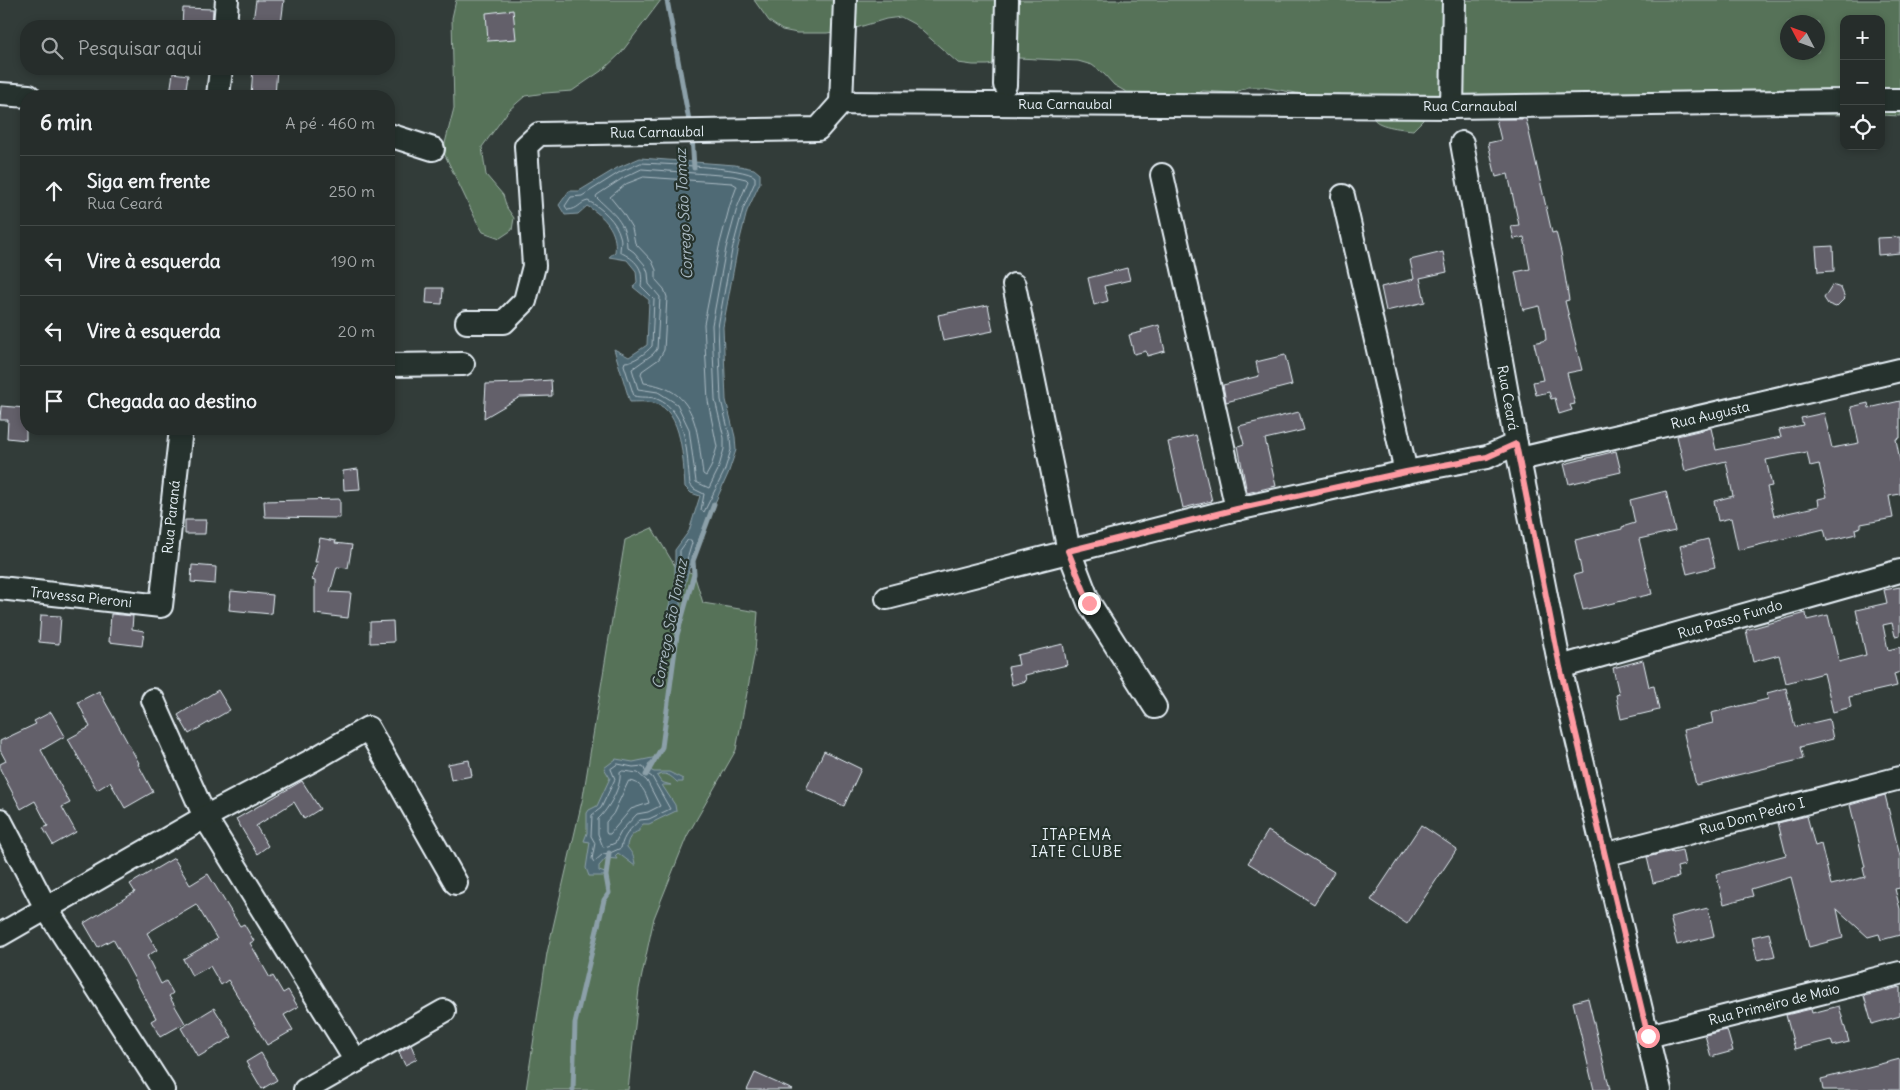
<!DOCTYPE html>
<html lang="pt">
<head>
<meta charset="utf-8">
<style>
  :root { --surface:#262d2b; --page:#2e3533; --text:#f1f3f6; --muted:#a4a8a9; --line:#424947 }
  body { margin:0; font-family:Delius,sans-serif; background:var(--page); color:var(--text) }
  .controls { position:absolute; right:15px; top:15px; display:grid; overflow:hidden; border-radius:10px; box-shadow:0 2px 8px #0003 }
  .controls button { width:45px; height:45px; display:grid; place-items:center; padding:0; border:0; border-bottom:1px solid var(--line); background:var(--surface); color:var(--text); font:25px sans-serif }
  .compass { position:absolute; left:1780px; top:15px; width:45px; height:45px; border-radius:50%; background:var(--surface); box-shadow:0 2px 8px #0003; rotate:311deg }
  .stop { position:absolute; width:15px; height:15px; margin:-11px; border:4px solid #ff9aa2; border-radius:50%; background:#fff }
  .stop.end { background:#ff9aa2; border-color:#fff; box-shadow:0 1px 5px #0008 }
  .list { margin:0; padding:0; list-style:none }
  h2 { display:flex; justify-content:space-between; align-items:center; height:65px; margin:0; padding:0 20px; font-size:21px }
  h2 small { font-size:16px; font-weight:400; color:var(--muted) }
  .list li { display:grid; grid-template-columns:32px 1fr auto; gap:15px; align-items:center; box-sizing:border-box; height:70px; padding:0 20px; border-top:1px solid var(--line) }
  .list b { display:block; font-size:19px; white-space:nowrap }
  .list p { margin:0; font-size:16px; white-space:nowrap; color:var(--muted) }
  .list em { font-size:16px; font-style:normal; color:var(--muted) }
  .icon { flex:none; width:28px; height:28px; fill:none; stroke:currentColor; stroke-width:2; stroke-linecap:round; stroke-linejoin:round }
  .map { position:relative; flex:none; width:1900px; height:1090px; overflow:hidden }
  .search { position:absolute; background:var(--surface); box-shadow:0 2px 8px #0003; left:20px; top:20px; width:375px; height:55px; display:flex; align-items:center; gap:12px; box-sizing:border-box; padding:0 18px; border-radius:20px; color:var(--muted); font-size:19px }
  .panel { position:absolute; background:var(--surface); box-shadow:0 2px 8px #0003; left:20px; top:90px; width:375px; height:345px; border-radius:20px }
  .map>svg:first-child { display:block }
</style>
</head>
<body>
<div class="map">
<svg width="1900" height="1090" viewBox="0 0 1900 1090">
  <rect width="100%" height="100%" fill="#323c39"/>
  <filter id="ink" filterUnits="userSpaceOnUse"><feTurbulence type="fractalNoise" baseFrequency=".02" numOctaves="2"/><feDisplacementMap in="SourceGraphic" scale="10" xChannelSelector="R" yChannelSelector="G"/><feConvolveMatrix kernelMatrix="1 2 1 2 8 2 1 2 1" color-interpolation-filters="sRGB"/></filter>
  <g filter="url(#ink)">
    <!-- green -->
    <g fill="#567259" stroke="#9fb2a8" fill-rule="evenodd">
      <polygon points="456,0 661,0 621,53 604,69 572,91 545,93 525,96 509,110 482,147 486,175 503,195 507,208 514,218 512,230 500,238 483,232 477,222 443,151 454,108 452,18"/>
      <path d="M754,0h1146v116l-19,-1v-96h-37v96l-312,-6 -105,7 -14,14c-8,-1 -34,-3 -39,-11 -3,-5 -3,-14 -5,-20l-31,-5 -15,2 -15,-1 -46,-8h-14l-14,6 -31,-2 -16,5 -45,-1 -14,-2 -14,-8 -10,-11 -12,-9 -14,-4 -60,-3 -30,7h-15l-15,-2 -44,-39 -13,-7 -15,2 -30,9 -29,5h-30l-15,-3 -13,-9zM1788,22h30v30h-30z"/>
      <polygon points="652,528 675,566 694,574 703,603 758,612 755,651 736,750 687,836 654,918 639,989 628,1090 526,1090 547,953 583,797 625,540"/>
    </g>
    <!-- water -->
    <g fill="#4f6a75" stroke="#8ca0a9">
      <path d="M640,158l95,7 19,4 6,5v9l-13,28 -10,40 -14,76 3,73 9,37 1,13 -8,24 -28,62 -12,36 -9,41 -2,22 -10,-22 8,-28v-35l14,-19 11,-35 -9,-3 -6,-6c-2,-25 -2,-77 -31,-84 -8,-2 -17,-1 -24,-1l-16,-53 15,8 18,-12 2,-45 -16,-13 4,-5 -1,-11 -9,-11 -18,-3 6,-5c3,-21 -11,-36 -28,-46l-9,8 -13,1 -6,-10 10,-14h10l38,-23z"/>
      <path d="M657,757l-9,7 2,6 4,2h15l14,7v3h-6c-6,-6 -12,-11 -20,-6l4,6 10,3h-9l13,20 1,6 -27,13h-6l-4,5v2c-7,2 -12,9 -12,16 5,6 8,11 8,19l-17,-13 -3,3 2,3 -11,-1 -7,8v5l6,2 1,3h-17l-3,-8 4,-26 -6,-1 3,-8v-20l2,-3 8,-4 13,-28 -6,-10 12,-9 17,3z"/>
    </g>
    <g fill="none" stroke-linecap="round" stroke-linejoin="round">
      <!-- shore -->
      <g stroke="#abbbc4" stroke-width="1">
        <path d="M641,163c18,1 105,4 114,14v5l-12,27 -11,41 -14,77 3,73 9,37 1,13 -7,22 -20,40 -3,-2 3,-16 -10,-5 -4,-5c-4,-29 -1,-72 -33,-85 -7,-3 -16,-1 -23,-3l-10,-31 1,-3c9,0 21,-9 27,-16l2,-47 -13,-13c3,-18 -5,-26 -21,-34 0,-5 2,-11 0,-16 -3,-14 -19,-29 -32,-35 -9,2 -9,8 -20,9l-3,-4 6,-9 11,-1 38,-24z"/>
        <path d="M642,169l91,7 13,3 2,2 -11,27 -11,40 -14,77 3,75 9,38v11l-6,21 -9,18 -13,-6 -7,-53 -12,-25 -19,-12 -20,-3 -6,-20 21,-15 4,-5 3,-52 -11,-13 -1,-11 -3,-8 -11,-13 -7,-5c-1,-26 -14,-33 -31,-50l1,-2 26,-17z"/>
        <path d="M644,177l88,6 5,3 -7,19 -11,42 -15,77 4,77 9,46 -6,20 -5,9 -3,-2c-6,-43 -5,-85 -59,-91l-3,-9 1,-3 17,-12 5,-9 3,-53 -3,-8 -8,-9v-10l-4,-9 -17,-18 -3,-15 -9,-15 -13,-16 16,-13z"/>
        <polygon points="688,540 691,540 692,543 685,566 682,568 680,566 680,551"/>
        <path d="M618,764l15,3 10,-1 3,7 6,4 18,32 -21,10 -9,1c-9,8 -17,16 -19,28l-11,5 -7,1 -9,8 -2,-3 3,-16 -4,-7 1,-21 9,-7 14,-29 -4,-10z"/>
        <path d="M623,771l15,2 9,8 13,25 -12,6 -11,2 -15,16 -7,13 -7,3 -5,1 -5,-13v-15c10,-9 24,-33 22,-46z"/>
        <path d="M629,781c12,0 17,12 20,22l-18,6 -21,25h-3l-1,-2v-10l7,-8z"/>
      </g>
      <!-- stream -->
      <g stroke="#8ca0a9" stroke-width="5">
        <polyline points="667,0 690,126"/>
        <polyline points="692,136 694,168"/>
        <polyline points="646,775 662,747 677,635 694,574 693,561 714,504"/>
        <polyline points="573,1090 575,1023 604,900 609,893 606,876 609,853"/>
      </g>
    </g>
    <!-- building -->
    <g fill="#63606b" stroke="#e8f1f8" fill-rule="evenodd">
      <polygon points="256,0 284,0 281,24 253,21"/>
      <polygon points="183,8 213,9 212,26 182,26"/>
      <polygon points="513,10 516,39 488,41 486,13"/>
      <polygon points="253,69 277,69 275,96 251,95"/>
      <polygon points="173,73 188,75 185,95 170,93"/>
      <polygon points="1496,119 1526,119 1552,233 1556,232 1561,252 1569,300 1565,301 1582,370 1567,373 1575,404 1570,405 1572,410 1559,414 1555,398 1551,399 1549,392 1536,395 1533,382 1543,380 1534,343 1546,340 1545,330 1539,306 1523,310 1515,272 1530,269 1524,237 1514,239 1511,226 1519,225 1508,174 1496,177 1488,143 1501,140"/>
      <polygon points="1900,237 1900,253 1878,255 1877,238"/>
      <polygon points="1833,246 1834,271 1818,272 1816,247"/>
      <polygon points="1443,252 1447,272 1420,278 1425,302 1386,311 1381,287 1414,279 1410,260"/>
      <polygon points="1127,268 1130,280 1104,286 1108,301 1094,305 1088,278"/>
      <polygon points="1832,285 1841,288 1845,298 1836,307 1828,304 1824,298"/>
      <polygon points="427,288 443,288 442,304 426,303"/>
      <polygon points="988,305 993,331 943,341 938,315"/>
      <polygon points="1159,325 1165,351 1147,356 1146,351 1134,354 1129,335 1142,332 1141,330"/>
      <polygon points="1285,355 1292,385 1226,402 1223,385 1259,376 1256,362"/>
      <polygon points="551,380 552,396 520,397 484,418 486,384 523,383 523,382"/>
      <path d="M1900,401v37l-4,1 4,22v33l-11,2 4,22 -32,6v3l-6,2 1,5 -29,7 -3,-12 -86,21 -7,-32 -13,3 -4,-20 19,-5 -7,-35 -41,10 -8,-35 34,-8 5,22 65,-13 -2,-7 24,-5 -2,-7 23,-5 8,35 27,-5 -8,-36 17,-4 1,5zM1807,452l3,14 9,-2 8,33 -9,2 1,7 -45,10 -7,-29 5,-1 -6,-26z"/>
      <polygon points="1,406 26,408 26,440 7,438 8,420 0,420"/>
      <polygon points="1299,412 1304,430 1265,439 1276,486 1247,493 1238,446 1244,444 1239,426"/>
      <polygon points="1196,435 1212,501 1183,508 1168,442"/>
      <polygon points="1616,451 1621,472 1569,484 1564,464"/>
      <polygon points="358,469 360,489 344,490 343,471"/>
      <polygon points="1666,491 1675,531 1639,539 1652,594 1583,610 1574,575 1582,573 1575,540 1622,529 1622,527 1635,523 1630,500"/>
      <polygon points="340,499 340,518 265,517 264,501"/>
      <polygon points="185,520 206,520 205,534 185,534"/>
      <polygon points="320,538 336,541 335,543 352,545 348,568 337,567 330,592 351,593 348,618 315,614 315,581 312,580 318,562 315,562"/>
      <polygon points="1708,539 1715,567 1687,574 1680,546"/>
      <polygon points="192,565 216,567 215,584 191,582"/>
      <polygon points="1900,587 1900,635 1895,636 1892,623 1883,625 1888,650 1900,647 1900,672 1894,674 1897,686 1849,697 1851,707 1833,712 1824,673 1786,683 1779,655 1753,662 1746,630 1806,613 1807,620 1828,615 1839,662 1866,655 1856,610 1887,603 1884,590"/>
      <polygon points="231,591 273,595 271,614 229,610"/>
      <polygon points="111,614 133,616 132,629 144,631 142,646 109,642"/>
      <polygon points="41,615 61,616 59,644 39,642"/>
      <polygon points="393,621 394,642 370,643 370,622"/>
      <polygon points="1063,644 1067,665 1025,675 1026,681 1012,685 1008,667 1019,665 1017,655"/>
      <polygon points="1643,660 1649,687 1654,686 1659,710 1621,719 1616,695 1619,694 1613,668"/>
      <polygon points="1786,688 1795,727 1829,719 1833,739 1800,747 1803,759 1696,785 1683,730 1713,723 1711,713 1768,699 1767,693"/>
      <polygon points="218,690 230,710 189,734 178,715"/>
      <polygon points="99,691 139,763 138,764 153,792 125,808 110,782 97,790 68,739 90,727 78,702"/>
      <polygon points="51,712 65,736 41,750 70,803 62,807 76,832 53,845 43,828 48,826 35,801 21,809 0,769 0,764 6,761 0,750 0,741 36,724 34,721"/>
      <polygon points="824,751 861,769 844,806 806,789"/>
      <polygon points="469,760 472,776 451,780 448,764"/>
      <polygon points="302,781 320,809 304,819 294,802 256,826 268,846 257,854 236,819"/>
      <polygon points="1885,795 1900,856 1900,888 1895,889 1900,909 1900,935 1881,940 1879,934 1868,937 1837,909 1843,938 1809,947 1791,877 1751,889 1753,896 1724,904 1716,874 1786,855 1778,823 1807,816 1815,846 1821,844 1831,885 1865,877 1863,868 1865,867 1850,805"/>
      <polygon points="1421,825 1457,849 1407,924 1371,900"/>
      <polygon points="1268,831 1334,872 1314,904 1248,863"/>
      <polygon points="1682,850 1685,865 1677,867 1679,877 1653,883 1647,857 1673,851 1673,852"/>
      <polygon points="174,858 190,885 208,874 240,926 244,924 254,941 250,943 270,978 273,976 283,993 288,990 298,1007 284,1015 293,1030 267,1045 228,980 221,985 210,966 192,976 183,959 217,939 196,904 147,933 157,950 147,956 161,984 166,981 173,993 169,996 185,1023 160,1037 151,1021 156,1018 113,939 98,947 84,923 135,892 130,884"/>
      <polygon points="1708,908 1714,936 1677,945 1670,917"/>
      <polygon points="1769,933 1775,956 1757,960 1752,937"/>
      <polygon points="1900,987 1900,1016 1872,1024 1864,996"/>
      <polygon points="1588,998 1610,1090 1594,1090 1573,1002"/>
      <polygon points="1839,1006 1849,1042 1833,1046 1831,1040 1795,1049 1786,1015 1811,1009 1812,1013"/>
      <polygon points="214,1008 232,1037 198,1057 181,1028"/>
      <polygon points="1727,1030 1733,1051 1711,1057 1705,1035"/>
      <polygon points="411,1045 417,1059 405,1065 399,1052"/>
      <polygon points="261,1053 277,1080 262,1089 246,1062"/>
      <polygon points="1900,1059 1900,1090 1823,1090 1821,1079"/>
      <polygon points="755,1073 793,1090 747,1090"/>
    </g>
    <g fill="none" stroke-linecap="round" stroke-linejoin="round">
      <!-- minor casing -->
      <g stroke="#e8f1f8" stroke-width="26">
        <g id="minor">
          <polyline points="225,26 227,0"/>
          <polyline points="1005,85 1007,0"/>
          <polyline points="0,94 29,96"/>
          <polyline points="218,96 221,69"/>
          <polyline points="1881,100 1900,100"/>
          <polyline points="841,103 845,0"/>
          <polyline points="1452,107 1454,0"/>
          <polyline points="389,135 433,149"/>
          <polyline points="1462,143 1516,444 1560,667 1660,1090"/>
          <polyline points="1162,175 1237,509"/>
          <polyline points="1343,196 1406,472"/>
          <polyline points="1014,285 1069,551 1089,603 1155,707"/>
          <polyline points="467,322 504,322 525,301 534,266 526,146 539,134 818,129 841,103 1452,107 1844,101"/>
          <polyline points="389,365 463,364"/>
          <polyline points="1520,459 1900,370"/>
          <polyline points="0,588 161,606 181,429"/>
          <polyline points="887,598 1237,509 1406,472 1487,457 1516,444"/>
          <polyline points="1560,667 1900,571"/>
          <polyline points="153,700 205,817 356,1061"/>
          <polyline points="0,820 46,908 163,1090"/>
          <polyline points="1604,855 1900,778"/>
          <polyline points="0,935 205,817 313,760 368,728 456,883"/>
          <polyline points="1648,1036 1900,973"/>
          <polyline points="305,1090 444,1011"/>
        </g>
      </g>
      <!-- minor -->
      <use href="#minor" stroke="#26332d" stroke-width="22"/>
    </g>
  </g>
  <g fill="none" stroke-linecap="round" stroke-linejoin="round" filter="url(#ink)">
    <!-- route -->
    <polyline stroke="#ff9aa2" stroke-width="6" points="1089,603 1068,551 1237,509 1406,472 1487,457 1516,444 1560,667 1648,1036"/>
  </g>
  <g text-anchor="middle" stroke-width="4.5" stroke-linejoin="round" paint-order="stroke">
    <!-- street labels -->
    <g font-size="14" fill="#e8f1f8" stroke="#26332d">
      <text x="1065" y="109">Rua Carnaubal</text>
      <text x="1470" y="111">Rua Carnaubal</text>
      <text transform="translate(657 132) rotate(-1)" y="5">Rua Carnaubal</text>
      <text transform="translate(1508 398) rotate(80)" y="5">Rua Ceará</text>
      <text transform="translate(1710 415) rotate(-13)" y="5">Rua Augusta</text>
      <text transform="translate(171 517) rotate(-84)" y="5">Rua Paraná</text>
      <text transform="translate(81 597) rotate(6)" y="5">Travessa Pieroni</text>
      <text transform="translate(1730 619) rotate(-16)" y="5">Rua Passo Fundo</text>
      <text transform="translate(1752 816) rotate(-15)" y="5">Rua Dom Pedro I</text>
      <text transform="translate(1774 1004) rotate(-14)" y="5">Rua Primeiro de Maio</text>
    </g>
    <!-- water labels -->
    <g font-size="15" font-style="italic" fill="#abbbc4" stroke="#26332d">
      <text transform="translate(684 214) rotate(-93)" y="5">Corrego São Tomaz</text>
      <text transform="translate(670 624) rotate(-79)" y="5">Corrego São Tomaz</text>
    </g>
    <!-- neighbourhood labels -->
    <g font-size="15" letter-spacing="1" fill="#e8f1f8" stroke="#26332d">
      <text x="1077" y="840">ITAPEMA<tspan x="1077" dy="17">IATE CLUBE</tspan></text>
    </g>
  </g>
</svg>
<div class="controls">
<button>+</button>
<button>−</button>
<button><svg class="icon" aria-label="locate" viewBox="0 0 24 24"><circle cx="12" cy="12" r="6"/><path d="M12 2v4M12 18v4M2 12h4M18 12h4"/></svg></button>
</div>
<svg class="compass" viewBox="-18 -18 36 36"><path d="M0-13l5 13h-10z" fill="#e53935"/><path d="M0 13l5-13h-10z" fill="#a4a8a9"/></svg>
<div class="stop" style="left:1648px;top:1036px"></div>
<div class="stop end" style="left:1089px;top:603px"></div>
<div class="search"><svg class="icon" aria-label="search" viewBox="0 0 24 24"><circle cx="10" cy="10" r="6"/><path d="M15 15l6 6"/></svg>Pesquisar aqui</div>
<section class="panel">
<h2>6 min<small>A pé · 460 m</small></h2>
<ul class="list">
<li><svg class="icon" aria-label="ahead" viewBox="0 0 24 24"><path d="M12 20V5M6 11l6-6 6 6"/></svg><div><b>Siga em frente</b><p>Rua Ceará</p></div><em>250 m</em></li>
<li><svg class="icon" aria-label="left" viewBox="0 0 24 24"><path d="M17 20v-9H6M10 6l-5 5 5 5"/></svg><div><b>Vire à esquerda</b></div><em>190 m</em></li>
<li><svg class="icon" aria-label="left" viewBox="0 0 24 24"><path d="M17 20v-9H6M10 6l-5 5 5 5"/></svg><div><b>Vire à esquerda</b></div><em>20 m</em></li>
<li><svg class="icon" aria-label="arrive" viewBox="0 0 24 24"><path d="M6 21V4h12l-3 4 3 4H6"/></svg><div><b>Chegada ao destino</b></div></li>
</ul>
</section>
</div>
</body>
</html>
